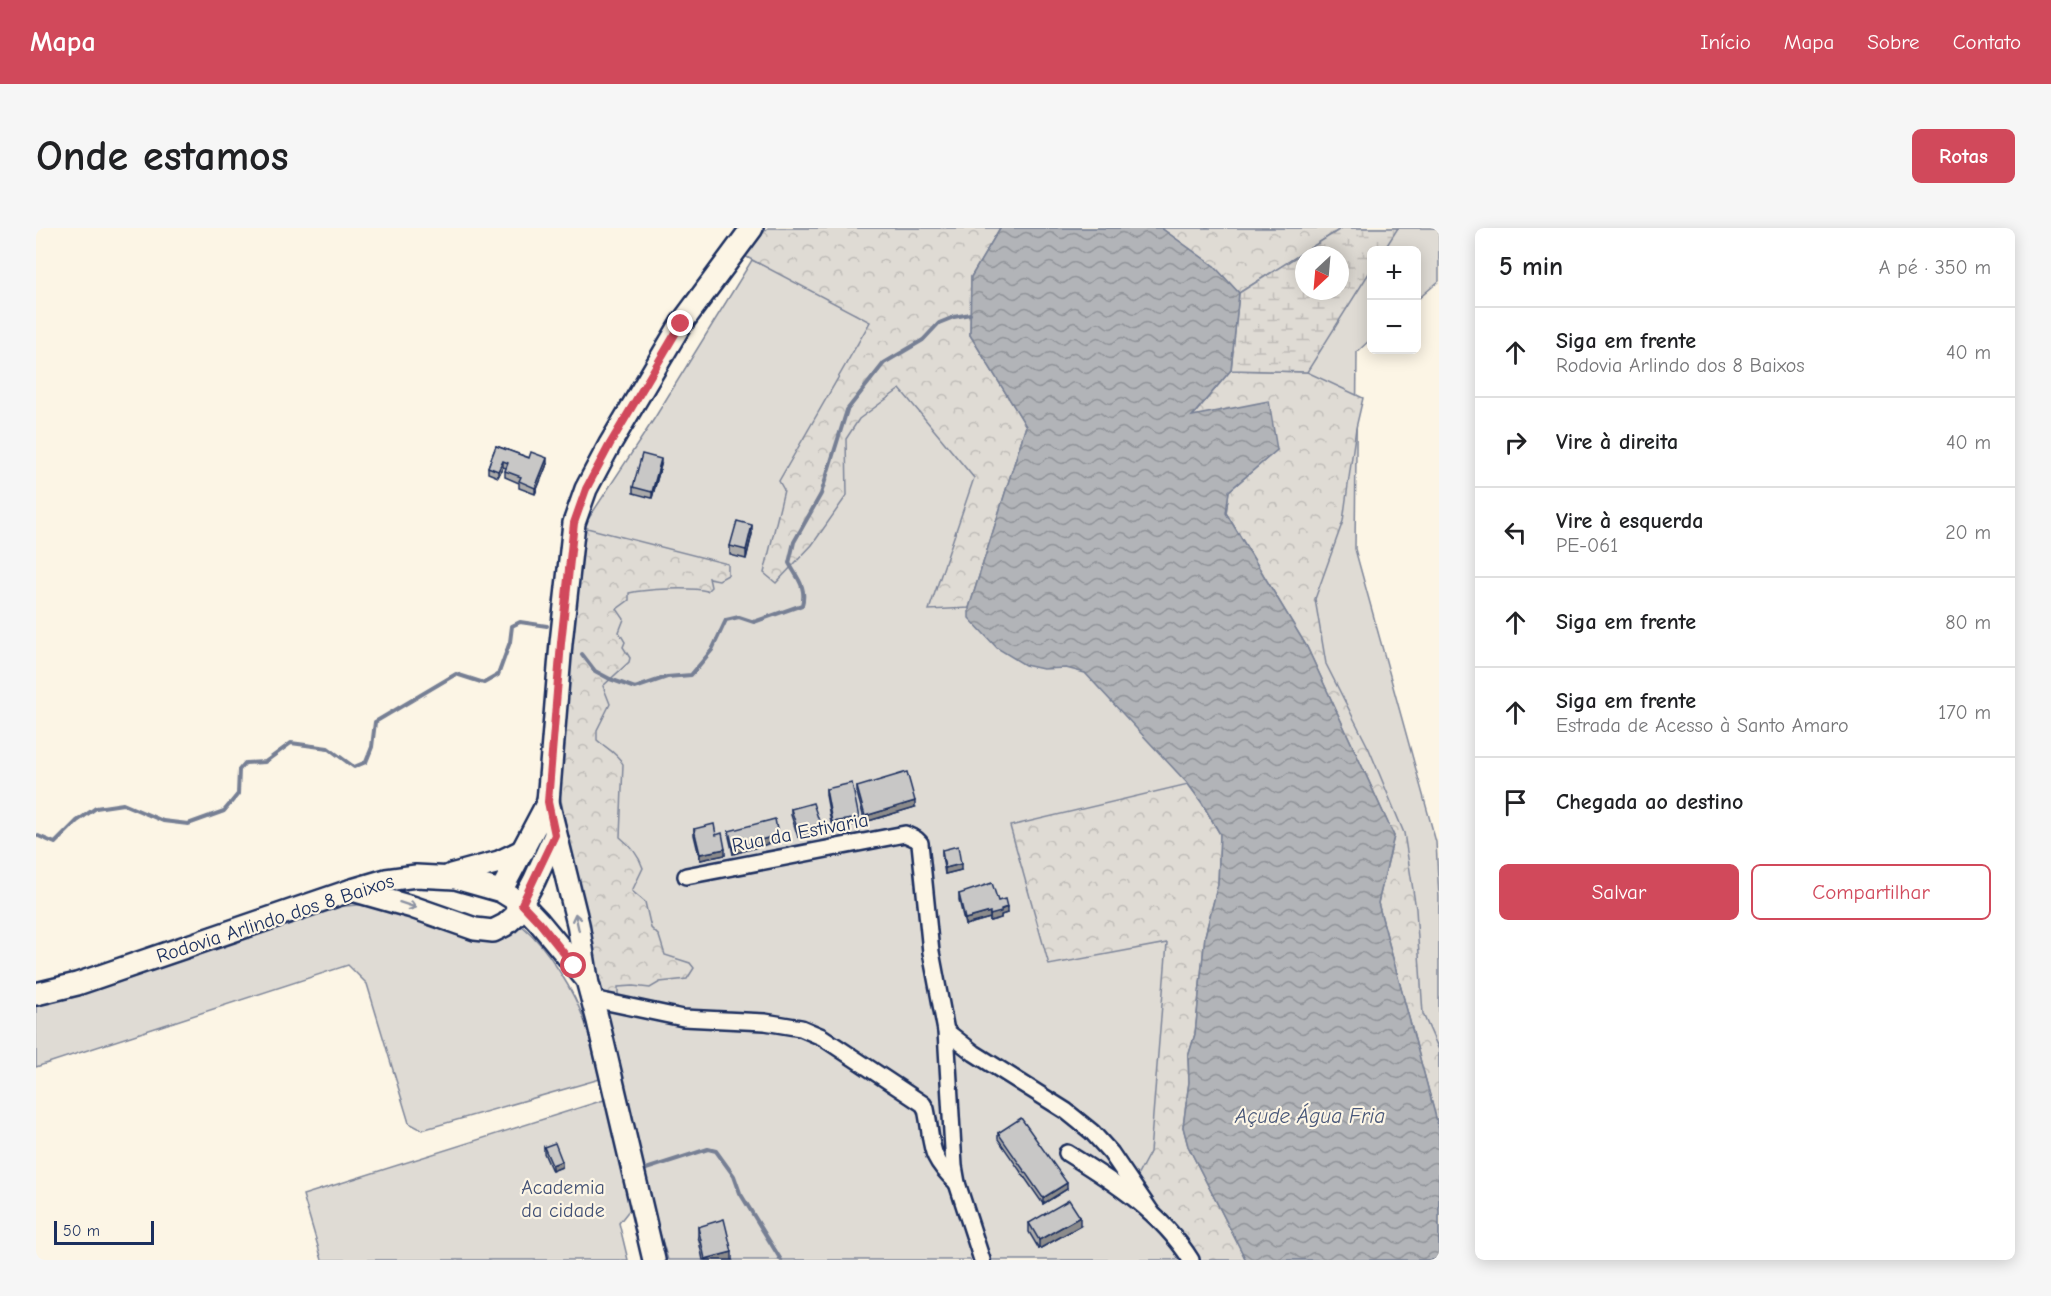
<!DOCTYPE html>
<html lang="pt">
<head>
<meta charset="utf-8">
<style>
  :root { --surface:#fff; --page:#f6f6f6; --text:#202124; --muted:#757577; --line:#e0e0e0; --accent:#d1495b }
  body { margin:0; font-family:"Comic Neue",sans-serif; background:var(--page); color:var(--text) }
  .controls { position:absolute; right:18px; top:18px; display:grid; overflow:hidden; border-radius:9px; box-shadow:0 3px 15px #0003 }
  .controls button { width:54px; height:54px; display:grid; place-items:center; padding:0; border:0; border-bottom:2px solid var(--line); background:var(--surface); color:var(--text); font:30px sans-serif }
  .compass { position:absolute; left:1259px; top:18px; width:54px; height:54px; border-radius:50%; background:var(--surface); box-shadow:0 3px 15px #0003; rotate:206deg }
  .scale { position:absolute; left:18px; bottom:15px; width:100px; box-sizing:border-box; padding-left:6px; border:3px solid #1b2f5e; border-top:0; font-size:16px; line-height:21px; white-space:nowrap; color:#1b2f5e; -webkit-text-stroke:4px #fcf5e5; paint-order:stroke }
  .stop { position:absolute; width:18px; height:18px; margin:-14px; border:4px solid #d1495b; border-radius:50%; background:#fff }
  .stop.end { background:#d1495b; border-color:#fff; box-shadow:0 2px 6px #0008 }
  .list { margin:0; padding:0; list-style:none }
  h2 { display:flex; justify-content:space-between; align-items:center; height:78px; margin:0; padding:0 24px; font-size:26px }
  h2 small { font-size:20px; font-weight:400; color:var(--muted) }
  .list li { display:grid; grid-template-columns:39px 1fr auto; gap:18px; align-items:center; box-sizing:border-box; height:90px; padding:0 24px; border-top:2px solid var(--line) }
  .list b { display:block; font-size:22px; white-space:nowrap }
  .list p { margin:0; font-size:20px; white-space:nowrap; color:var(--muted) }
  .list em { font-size:20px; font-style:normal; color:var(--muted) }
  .actions { display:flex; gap:12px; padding:18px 24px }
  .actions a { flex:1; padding:14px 0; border:2px solid var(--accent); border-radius:9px; text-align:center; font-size:21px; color:var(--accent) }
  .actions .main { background:var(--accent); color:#fff }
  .icon { flex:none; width:33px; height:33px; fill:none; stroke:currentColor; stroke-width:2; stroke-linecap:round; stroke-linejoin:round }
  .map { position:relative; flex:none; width:1403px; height:1032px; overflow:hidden; border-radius:9px }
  header { display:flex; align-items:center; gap:36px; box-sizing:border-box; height:84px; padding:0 30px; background:var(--accent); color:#fff }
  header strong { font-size:28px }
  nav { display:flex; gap:33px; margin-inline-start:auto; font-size:21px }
  .intro { display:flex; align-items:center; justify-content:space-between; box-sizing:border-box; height:144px; padding:0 36px }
  h1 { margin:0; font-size:42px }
  .button { padding:15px 27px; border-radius:9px; background:var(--accent); color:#fff; font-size:21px; font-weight:700 }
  main { display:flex; gap:36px; padding:0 36px }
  aside { flex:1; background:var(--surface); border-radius:9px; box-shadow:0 3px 15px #0003 }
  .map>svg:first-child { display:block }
</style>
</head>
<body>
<header>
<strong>Mapa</strong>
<nav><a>Início</a><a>Mapa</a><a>Sobre</a><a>Contato</a></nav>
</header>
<div class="intro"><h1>Onde estamos</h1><a class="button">Rotas</a></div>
<main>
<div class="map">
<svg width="1403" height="1032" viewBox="0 0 1403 1032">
  <defs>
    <pattern id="forest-crowns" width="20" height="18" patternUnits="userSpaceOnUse" patternTransform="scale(1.5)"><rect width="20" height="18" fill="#dfdbd4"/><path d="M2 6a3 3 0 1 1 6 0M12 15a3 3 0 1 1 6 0" fill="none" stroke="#bfbcb8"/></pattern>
    <pattern id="wetland-marsh" width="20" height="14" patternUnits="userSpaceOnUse" patternTransform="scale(1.5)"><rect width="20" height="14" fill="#dfdbd4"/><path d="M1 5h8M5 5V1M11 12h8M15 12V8" fill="none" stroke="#bfbcb8"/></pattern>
    <pattern id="water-waves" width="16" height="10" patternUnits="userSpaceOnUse" patternTransform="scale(1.5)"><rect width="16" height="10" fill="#b2b4b8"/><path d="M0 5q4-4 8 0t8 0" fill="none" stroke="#909399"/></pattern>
  </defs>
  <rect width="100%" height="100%" fill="#fcf5e5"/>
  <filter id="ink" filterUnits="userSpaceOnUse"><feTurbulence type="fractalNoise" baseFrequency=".0167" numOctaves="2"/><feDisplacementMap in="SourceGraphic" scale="12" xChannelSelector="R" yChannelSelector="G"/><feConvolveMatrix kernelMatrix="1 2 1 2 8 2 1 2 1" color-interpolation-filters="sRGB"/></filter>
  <g filter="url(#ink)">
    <!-- green -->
    <g fill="#dfdbd4" stroke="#7d8599" stroke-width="1.5" fill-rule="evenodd">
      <path d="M743,0h660v53l-22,19 -1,-50h-44l-1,89 -14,13 -2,197 81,293 3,55v363h-771l-54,-179 -57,-295 26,-259 71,-108 98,-159 4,2zM1268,27h36v36h-36z"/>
      <path d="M331,676l138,32 16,-11c27,22 54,68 65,100 6,18 9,37 14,54l-178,51 -13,-7 -42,-139 -19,-19 -312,102v-65l289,-94z"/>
      <polygon points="571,871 598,976 583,995 592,1032 286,1032 267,967"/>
    </g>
    <!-- forest -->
    <g fill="url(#forest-crowns)" stroke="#7d8599" stroke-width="1.5">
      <polygon points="732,0 964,0 935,49 934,107 990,198 933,380 893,382 938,250 864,161 823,191 810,211 811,267 776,317 740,355 728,345 748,262 743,253 834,94 703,25"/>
      <polygon points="1125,0 1306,0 1203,65 1178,38"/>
      <polygon points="1195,142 1271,144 1327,170 1320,200 1307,293 1279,371 1290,436 1333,521 1368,605 1380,681 1387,786 1403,822 1403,901 1342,675 1358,608 1271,419 1190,285 1193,263 1241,222 1156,189"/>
      <path d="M547,299l145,37v11l-9,5 -10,-2 2,9 -4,4c-16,-4 -61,-2 -78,2v7l-12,9 7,10 -5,13 6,10 -2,5 7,11 -1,4 -26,24 7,18 -13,26v10c9,8 20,13 26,24l-3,73c10,8 19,19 23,31l-11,23 13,11 6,26 8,8 6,19 25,8 4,5 -7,11 -27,3 -10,6 -17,-2 -15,1v11l-15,-3 -24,-101 -21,-109z"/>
      <polygon points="1152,556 1166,575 1184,606 1182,656 1169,708 1159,806 1152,829 1153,854 1147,899 1152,918 1210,1032 1163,1032 1098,954 1114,924 1131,715 1013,737 974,598"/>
    </g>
    <!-- wetland -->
    <path fill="url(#wetland-marsh)" stroke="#7d8599" stroke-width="1.5" fill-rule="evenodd" d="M1306,0h56l-14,22h-12l-1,20 -64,102 -76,-2 8,-77zM1268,27h36v36h-36z"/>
    <!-- water -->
    <polygon fill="url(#water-waves)" stroke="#767f94" stroke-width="1.5" points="964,0 1125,0 1178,38 1203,65 1195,142 1156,188 1233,173 1241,222 1193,263 1190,285 1271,419 1358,608 1342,675 1403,901 1403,1032 1210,1032 1152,918 1147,899 1153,854 1152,829 1159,806 1169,708 1182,656 1184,606 1166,575 1152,556 1049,445 1030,440 1007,441 989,437 961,420 933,390 933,380 990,198 934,107 935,49"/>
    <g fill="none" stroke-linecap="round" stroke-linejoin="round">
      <!-- stream -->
      <g stroke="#767f94" stroke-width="4">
        <path d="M546,426l13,17 15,8 25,9 32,-11 24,-2 21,-25 14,-30 13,-3 15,5 48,-17c5,-18 -5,-27 -13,-42l5,-21 27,-48 26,-84 37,-47 39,-23 16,-17 15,-6 16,-3"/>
        <polyline points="0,607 19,615 41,593 60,580 87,576 127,593 152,596 188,583 202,566 203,542 209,535 229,534 255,515 292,520 318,539 330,534 336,519 339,494 420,446 448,455 462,447 474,414 476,398 484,394 511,398"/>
        <polyline points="610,941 672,921 680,923 698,948 704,965 745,1032"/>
      </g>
      <!-- minor casing -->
      <g stroke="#1b2f5e" stroke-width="20">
        <g id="minor">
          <polyline points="650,648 869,606 880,611 884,615 895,724 910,803 918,938 921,955 946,1032"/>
          <path d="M557,771l90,19 82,4 36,6 21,9 101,67 3,5c8,37 0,45 31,74"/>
          <polyline points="910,803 938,825 1030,883 1056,904 1075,925 1115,984"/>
          <path d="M1031,925c47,29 94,59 124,107"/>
        </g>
      </g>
      <!-- secondary casing -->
      <g stroke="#1b2f5e" stroke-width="26">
        <g id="secondary">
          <polyline points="415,647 463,634 488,622"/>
          <polyline points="316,662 376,679 439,701 457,703 469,697 479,688 498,653 519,607"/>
          <polyline points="465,663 512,574"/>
          <polyline points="551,751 542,696 512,574 525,415 538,295 550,261 574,216 645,96 716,0"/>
          <polyline points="0,766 41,756 316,662 350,652 380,648 419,650 465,663 486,676 503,694 551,752 562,793 618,1032"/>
        </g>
      </g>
      <!-- minor -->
      <use href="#minor" stroke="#fcf5e5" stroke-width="15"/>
      <!-- secondary -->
      <use href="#secondary" stroke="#fcf5e5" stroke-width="21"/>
    </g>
    <!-- wall -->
    <g fill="#acabaa" stroke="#1b2f5e" stroke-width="1.5">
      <polygon points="460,218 511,236 499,266 483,260 483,255 469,249 469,243 470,240 467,239 462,249 452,245 452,239"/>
      <polygon points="625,237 616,270 597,265 597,259"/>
      <polygon points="716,306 710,331 694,327 694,318"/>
      <polygon points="821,559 879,579 829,594 821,565"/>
      <polygon points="790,561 823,590 823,596 796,600 790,567"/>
      <polygon points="755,581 784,602 762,609 755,587"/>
      <polygon points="658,601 680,607 689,627 664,632 658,607"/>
      <polygon points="693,603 742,613 697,626 693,609"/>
      <polygon points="906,622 925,642 909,646 906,628"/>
      <polygon points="923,666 962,673 971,685 965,687 965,690 954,693 954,690 929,697 923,672"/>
      <polygon points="962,905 1031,961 1007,976 962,911"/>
      <polygon points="508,919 526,939 516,943 508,925"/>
      <polygon points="993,995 1044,998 1003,1021 993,1004"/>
      <polygon points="662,999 696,1032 667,1032 662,1008"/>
    </g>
    <!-- shaded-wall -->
    <g fill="#8c8b8b" stroke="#1b2f5e" stroke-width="1.5">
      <polygon points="511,230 511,236 499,266 499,260"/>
      <polygon points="625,231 625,237 616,270 616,264"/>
      <polygon points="467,233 467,239 462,249 462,243"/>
      <polygon points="716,297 716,306 710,331 710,322"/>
      <polygon points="879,573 879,579 829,594 829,588"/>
      <polygon points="784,596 784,602 762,609 762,603"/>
      <polygon points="742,607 742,613 697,626 697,620"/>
      <polygon points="689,621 689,627 664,632 664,626"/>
      <polygon points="925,636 925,642 909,646 909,640"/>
      <polygon points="971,679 971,685 965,687 965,690 954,693 954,687"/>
      <polygon points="954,684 954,690 929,697 929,691"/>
      <polygon points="526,933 526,939 516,943 516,937"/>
      <polygon points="1031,955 1031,961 1007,976 1007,970"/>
      <polygon points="1044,989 1044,998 1003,1021 1003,1012"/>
      <polygon points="696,1024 696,1032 669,1032 669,1031"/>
    </g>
    <!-- building -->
    <g fill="#c8c7c6" stroke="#1b2f5e" stroke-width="1.5">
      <polygon points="460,218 493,230 495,224 511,230 499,260 483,253 485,249 469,243 472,235 467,233 462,243 452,239"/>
      <polygon points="606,226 625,231 616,264 597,259"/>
      <polygon points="701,293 716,297 710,322 694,318"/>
      <polygon points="871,544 879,573 829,588 821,559"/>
      <polygon points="816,555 823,590 796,594 790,561"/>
      <polygon points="777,575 784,596 762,603 755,581"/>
      <polygon points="739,591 742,607 697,620 693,603"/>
      <polygon points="678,596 680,607 686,605 689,621 664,626 658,601"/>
      <polygon points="922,618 925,636 909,640 906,622"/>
      <polygon points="956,655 962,673 969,671 971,679 965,681 965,684 954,687 954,684 929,691 923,666"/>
      <polygon points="985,890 1031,955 1007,970 962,905"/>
      <polygon points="519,915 526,933 516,937 508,919"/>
      <polygon points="1033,972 1044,989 1003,1012 993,995"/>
      <polygon points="688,991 696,1024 669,1031 662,999"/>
    </g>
    <!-- one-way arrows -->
    <defs><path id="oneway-shaft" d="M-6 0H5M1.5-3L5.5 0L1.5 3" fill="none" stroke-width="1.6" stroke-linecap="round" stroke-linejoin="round" transform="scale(1.5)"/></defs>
    <g stroke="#8c92a2">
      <use href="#oneway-shaft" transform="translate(372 677) rotate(18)"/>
      <use href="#oneway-shaft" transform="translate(541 694) rotate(-102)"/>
    </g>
  </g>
  <g fill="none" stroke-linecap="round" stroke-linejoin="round" filter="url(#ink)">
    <!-- route -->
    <polyline stroke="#d1495b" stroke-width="8" points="538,738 503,694 486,676 519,607 512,574 525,415 538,295 550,261 574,216 645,96"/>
  </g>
  <g text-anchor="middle" stroke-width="4.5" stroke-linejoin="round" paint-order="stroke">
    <!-- street labels -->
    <g font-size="20" fill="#1b2f5e" stroke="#fcf5e5">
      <text transform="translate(764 604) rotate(-11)" y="7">Rua da Estivaria</text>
      <text transform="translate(239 690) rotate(-18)" y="7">Rodovia Arlindo dos 8 Baixos</text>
    </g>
    <!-- park labels -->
    <g font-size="20" fill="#425176" stroke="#fcf5e5">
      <text x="527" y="966">Academia<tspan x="527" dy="23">da cidade</tspan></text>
    </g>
    <!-- water labels -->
    <g font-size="21" font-style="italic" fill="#485779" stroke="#fcf5e5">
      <text x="1274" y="895">Açude Água Fria</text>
    </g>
  </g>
</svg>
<div class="controls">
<button>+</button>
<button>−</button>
</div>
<svg class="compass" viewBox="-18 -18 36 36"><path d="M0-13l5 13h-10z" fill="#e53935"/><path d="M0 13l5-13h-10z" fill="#757577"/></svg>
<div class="scale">50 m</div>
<div class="stop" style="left:538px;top:738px"></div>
<div class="stop end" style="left:645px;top:96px"></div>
</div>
<aside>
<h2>5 min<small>A pé · 350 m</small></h2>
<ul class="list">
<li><svg class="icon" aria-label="ahead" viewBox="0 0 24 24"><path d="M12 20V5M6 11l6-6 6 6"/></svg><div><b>Siga em frente</b><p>Rodovia Arlindo dos 8 Baixos</p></div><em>40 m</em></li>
<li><svg class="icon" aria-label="right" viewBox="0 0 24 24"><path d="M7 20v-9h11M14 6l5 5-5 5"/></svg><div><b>Vire à direita</b></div><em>40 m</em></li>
<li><svg class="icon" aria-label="left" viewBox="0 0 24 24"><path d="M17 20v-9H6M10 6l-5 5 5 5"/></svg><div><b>Vire à esquerda</b><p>PE-061</p></div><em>20 m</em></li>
<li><svg class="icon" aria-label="ahead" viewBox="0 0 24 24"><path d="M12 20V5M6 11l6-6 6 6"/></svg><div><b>Siga em frente</b></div><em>80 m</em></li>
<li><svg class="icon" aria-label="ahead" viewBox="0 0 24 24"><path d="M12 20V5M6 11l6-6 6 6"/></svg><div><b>Siga em frente</b><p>Estrada de Acesso à Santo Amaro</p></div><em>170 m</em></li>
<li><svg class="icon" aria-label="arrive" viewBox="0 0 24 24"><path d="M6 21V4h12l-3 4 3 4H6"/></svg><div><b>Chegada ao destino</b></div></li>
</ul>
<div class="actions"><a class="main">Salvar</a><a>Compartilhar</a></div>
</aside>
</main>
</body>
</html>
